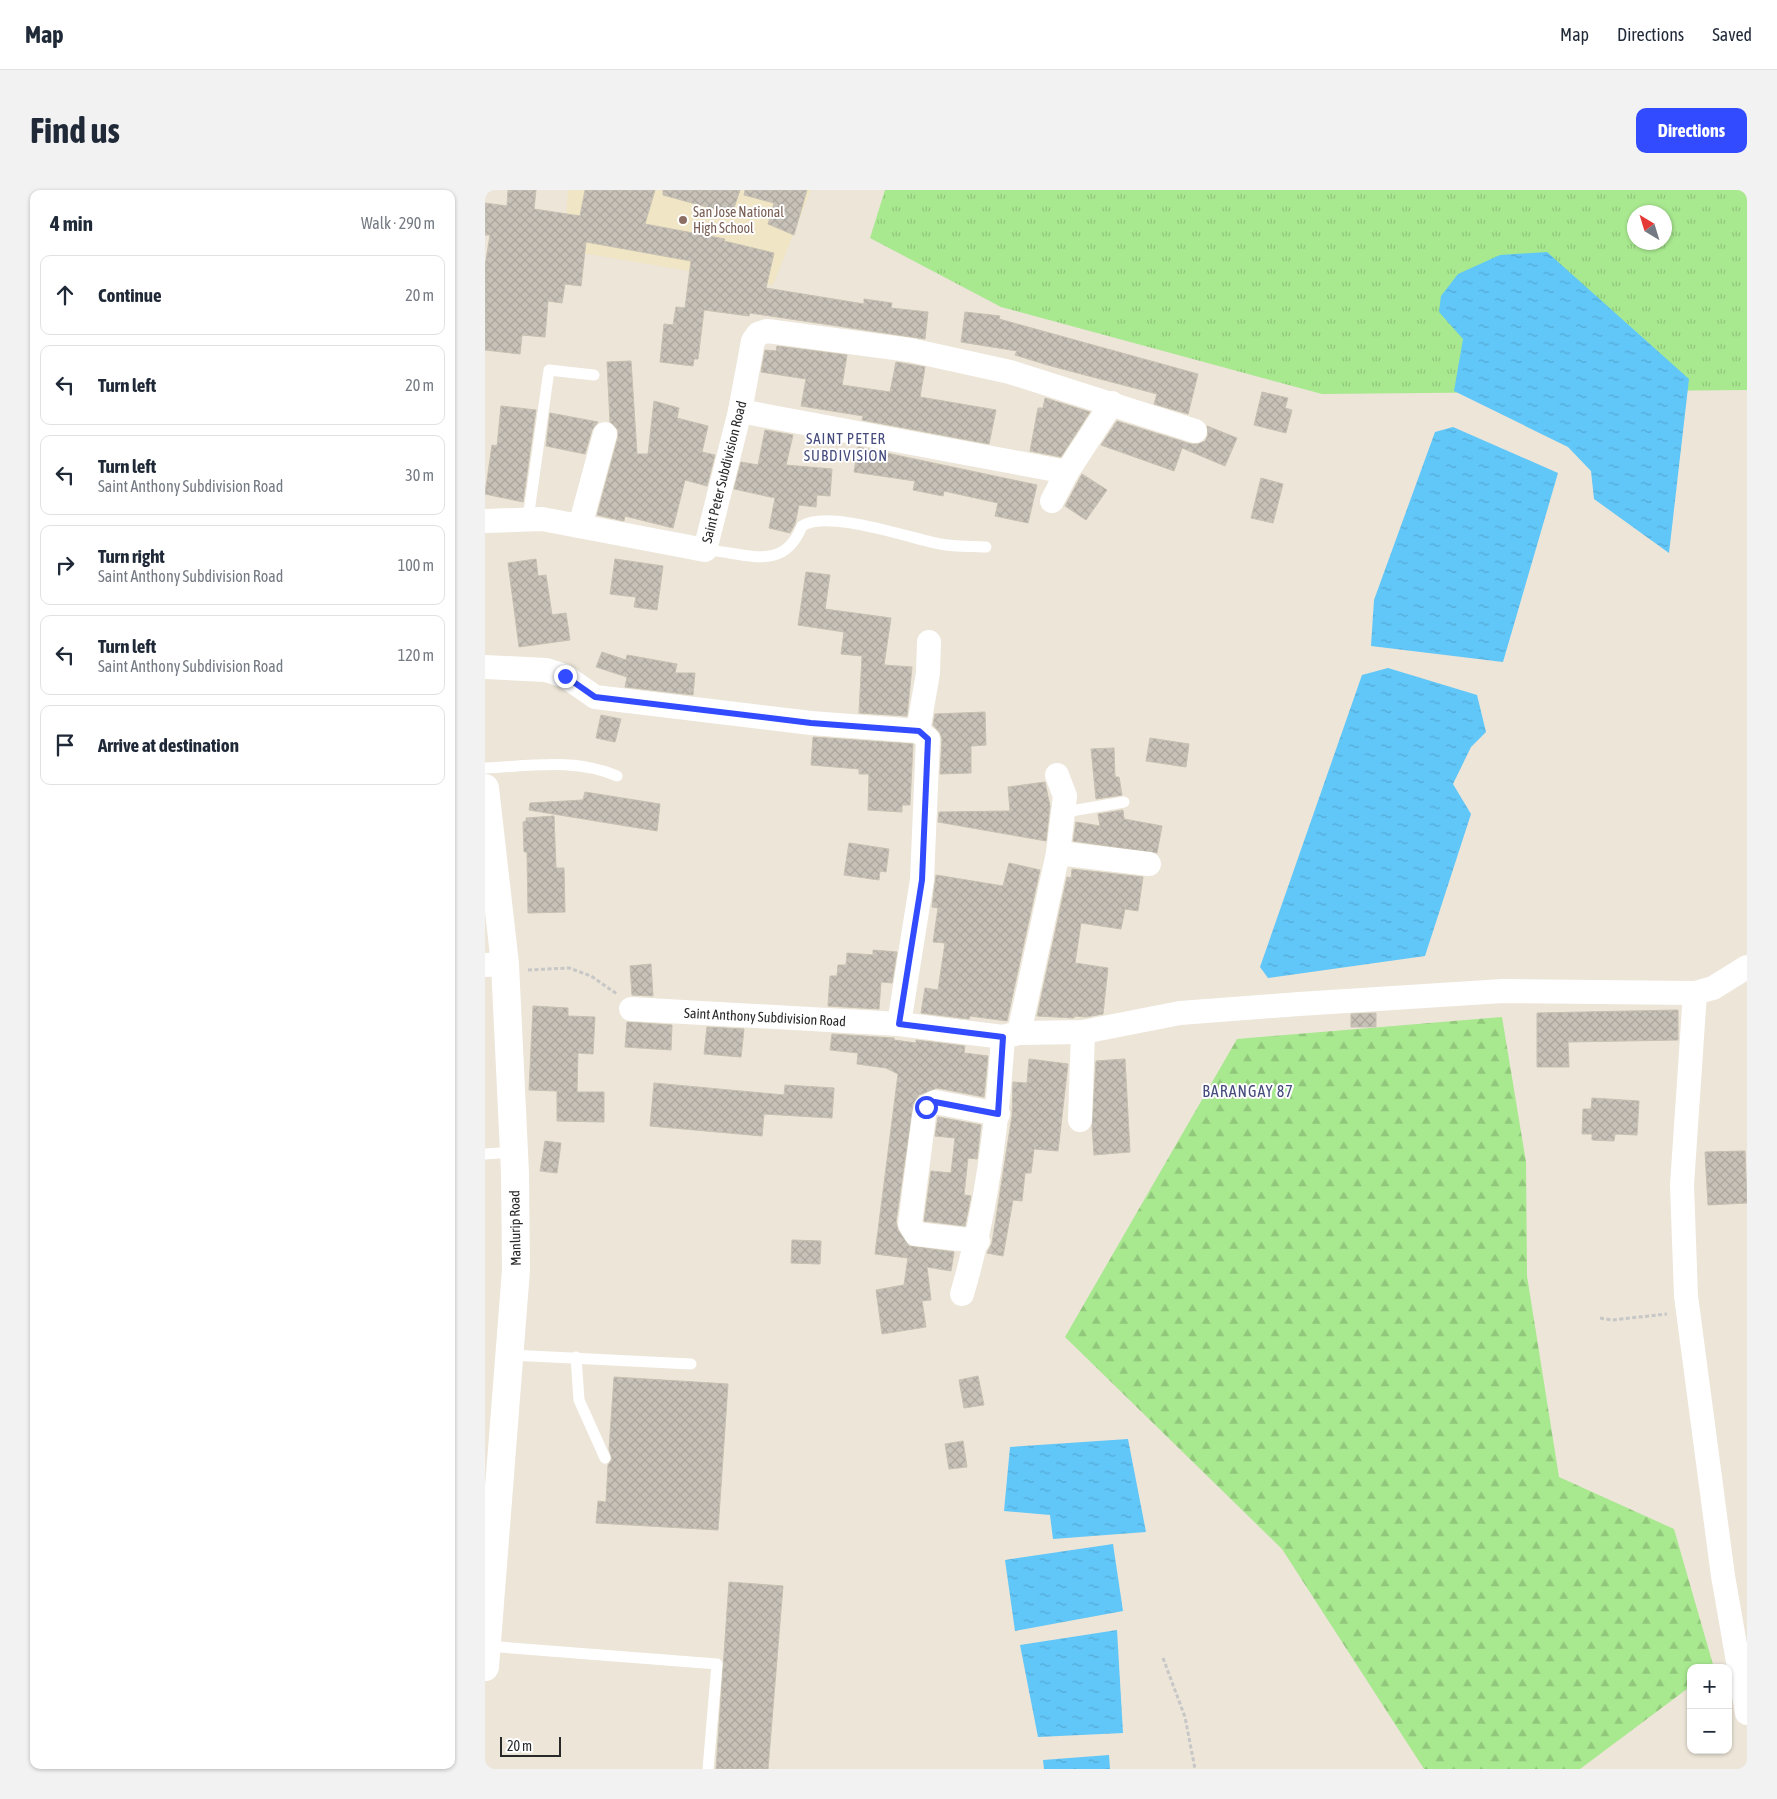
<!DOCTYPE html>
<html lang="en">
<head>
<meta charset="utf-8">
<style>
  :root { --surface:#fff; --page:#f2f2f3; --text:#1f2937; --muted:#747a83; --line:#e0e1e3; --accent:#324bff }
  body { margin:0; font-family:"Asap Condensed",sans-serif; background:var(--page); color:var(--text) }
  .controls { position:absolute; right:15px; bottom:15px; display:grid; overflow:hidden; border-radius:10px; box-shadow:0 1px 4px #0004 }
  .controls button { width:45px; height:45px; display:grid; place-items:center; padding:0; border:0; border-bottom:1px solid var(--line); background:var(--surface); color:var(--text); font:25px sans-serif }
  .compass { position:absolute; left:1142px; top:15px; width:45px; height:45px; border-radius:50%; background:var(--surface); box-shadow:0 1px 4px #0004; rotate:322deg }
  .scale { position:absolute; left:15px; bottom:12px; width:61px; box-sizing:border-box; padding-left:5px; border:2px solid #282828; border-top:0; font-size:14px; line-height:18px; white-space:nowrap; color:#282828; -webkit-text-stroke:4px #fff; paint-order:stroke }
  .stop { position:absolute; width:15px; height:15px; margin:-11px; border:4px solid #324bff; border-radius:50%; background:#fff }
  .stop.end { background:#324bff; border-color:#fff; box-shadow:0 1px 5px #0008 }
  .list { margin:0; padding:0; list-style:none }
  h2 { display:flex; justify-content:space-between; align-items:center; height:65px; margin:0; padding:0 20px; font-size:21px }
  h2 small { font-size:16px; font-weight:400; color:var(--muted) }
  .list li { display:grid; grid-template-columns:32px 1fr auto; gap:15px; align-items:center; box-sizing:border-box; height:80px; margin:0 10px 10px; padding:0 10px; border:1px solid var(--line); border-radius:10px }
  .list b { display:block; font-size:19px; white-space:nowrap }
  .list p { margin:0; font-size:16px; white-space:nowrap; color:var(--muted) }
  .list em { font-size:16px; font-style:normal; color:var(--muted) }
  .icon { flex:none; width:28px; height:28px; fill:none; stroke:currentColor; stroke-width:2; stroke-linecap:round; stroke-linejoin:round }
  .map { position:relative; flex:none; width:1262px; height:1579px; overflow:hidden; border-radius:10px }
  header { display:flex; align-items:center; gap:30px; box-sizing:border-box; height:70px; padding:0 25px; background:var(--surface); border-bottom:1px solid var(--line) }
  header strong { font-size:24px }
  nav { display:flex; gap:28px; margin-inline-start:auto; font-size:18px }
  .intro { display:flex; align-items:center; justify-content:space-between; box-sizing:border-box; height:120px; padding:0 30px }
  h1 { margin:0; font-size:35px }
  .button { padding:12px 22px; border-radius:10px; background:var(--accent); color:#fff; font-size:18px; font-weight:700 }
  main { display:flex; gap:30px; padding:0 30px }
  aside { flex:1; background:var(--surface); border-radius:10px; box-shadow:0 1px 4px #0004 }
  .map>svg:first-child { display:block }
</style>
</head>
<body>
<header>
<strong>Map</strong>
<nav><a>Map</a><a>Directions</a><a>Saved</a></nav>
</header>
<div class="intro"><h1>Find us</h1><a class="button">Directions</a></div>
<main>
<aside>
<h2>4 min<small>Walk · 290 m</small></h2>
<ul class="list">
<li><svg class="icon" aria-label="ahead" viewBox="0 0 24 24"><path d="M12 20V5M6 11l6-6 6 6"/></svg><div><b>Continue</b></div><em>20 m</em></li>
<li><svg class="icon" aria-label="left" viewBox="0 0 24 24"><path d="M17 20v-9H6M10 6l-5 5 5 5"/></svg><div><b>Turn left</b></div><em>20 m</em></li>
<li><svg class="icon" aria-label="left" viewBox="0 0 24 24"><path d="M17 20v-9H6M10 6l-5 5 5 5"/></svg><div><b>Turn left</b><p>Saint Anthony Subdivision Road</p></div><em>30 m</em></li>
<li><svg class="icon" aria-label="right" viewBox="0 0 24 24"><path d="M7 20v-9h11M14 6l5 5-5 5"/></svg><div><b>Turn right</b><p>Saint Anthony Subdivision Road</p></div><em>100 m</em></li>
<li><svg class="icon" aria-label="left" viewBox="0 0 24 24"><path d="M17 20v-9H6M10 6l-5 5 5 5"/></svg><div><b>Turn left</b><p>Saint Anthony Subdivision Road</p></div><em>120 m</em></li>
<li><svg class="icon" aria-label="arrive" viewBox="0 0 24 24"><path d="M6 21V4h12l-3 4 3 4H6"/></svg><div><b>Arrive at destination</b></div></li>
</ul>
</aside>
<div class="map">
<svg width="1262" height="1579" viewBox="0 0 1262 1579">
  <defs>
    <pattern id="grass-tufts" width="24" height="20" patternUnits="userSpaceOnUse" patternTransform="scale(1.25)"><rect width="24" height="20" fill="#a8e88f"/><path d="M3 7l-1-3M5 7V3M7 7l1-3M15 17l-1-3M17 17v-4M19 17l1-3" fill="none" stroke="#91c77b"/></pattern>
    <pattern id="forest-firs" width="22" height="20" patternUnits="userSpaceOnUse" patternTransform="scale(1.25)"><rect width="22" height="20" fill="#a8e88f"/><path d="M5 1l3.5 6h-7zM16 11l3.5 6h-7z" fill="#91c77b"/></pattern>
    <pattern id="water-ripples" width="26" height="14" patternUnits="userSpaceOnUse" patternTransform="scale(1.25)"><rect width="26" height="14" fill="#61c6f8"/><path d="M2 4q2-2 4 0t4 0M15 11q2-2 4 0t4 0" fill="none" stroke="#54aad5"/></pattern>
    <pattern id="building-cross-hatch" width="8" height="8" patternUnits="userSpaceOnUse" patternTransform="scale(1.25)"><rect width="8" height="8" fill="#c7c1b8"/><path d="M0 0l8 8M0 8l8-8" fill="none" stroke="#aba69e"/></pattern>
  </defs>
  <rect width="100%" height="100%" fill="#ece5d8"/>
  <!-- education -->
  <polygon fill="#f0e5c5" points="83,0 326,0 288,95 79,60"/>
  <!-- grass -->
  <path fill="url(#grass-tufts)" fill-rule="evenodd" d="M400,0h862v200l-425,4 -321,-87 -131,-69zM1150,22h30v30h-30z"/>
  <!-- forest -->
  <polygon fill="url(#forest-firs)" points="1017,827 1041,972 1042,1086 1074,1287 1189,1339 1229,1478 1206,1478 1206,1496 1095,1579 939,1579 797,1359 580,1147 752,849"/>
  <!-- water -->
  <g fill="url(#water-ripples)">
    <polygon points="1062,62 1204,189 1184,363 1109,309 1106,281 1083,257 969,201 978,149 954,122 956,106 973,84 1015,65"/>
    <polygon points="968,237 1073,283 1018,472 886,456 889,410 950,242"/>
    <polygon points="903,478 992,505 1001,542 986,557 968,594 986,624 940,766 783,788 775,777 877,485"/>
    <polygon points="643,1249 661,1342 568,1349 565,1325 519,1321 525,1257"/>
    <polygon points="628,1354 638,1421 530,1441 520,1370"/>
    <polygon points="632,1440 638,1543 553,1547 535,1455"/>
    <polygon points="624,1565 625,1579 559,1579 558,1570"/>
  </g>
  <!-- building -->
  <g fill="url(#building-cross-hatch)" stroke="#c7c1b2">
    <polygon points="23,0 51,0 49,19 95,26 100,0 170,0 160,34 240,49 239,51 289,63 281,98 379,114 379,109 407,113 406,118 443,122 440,149 265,123 264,126 219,120 213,169 209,169 208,176 175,172 179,134 188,135 191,117 200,118 206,71 101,52 96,96 80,94 77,113 63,111 60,147 37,145 35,164 0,160 0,76 5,45 0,45 0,13 22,16"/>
    <polygon points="178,0 255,0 247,24 178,5"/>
    <polygon points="260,0 322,0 309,45 283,34 289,13 259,5"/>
    <polygon points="480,122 515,126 514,129 713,184 703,224 669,214 672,204 566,176 530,165 532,161 476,152"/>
    <polygon points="292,156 362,165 357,195 405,202 411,172 440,177 435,207 511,220 504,254 377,230 378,226 316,216 321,189 276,182 280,160 291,161"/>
    <polygon points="146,171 152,264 163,264 169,211 194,218 192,228 223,236 217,262 230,265 222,296 200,290 188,338 140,326 139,331 112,325 133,247 133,240 125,232 122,172"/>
    <polygon points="777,202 803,208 800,218 807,220 801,243 769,235"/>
    <polygon points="560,208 605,222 576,267 545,261 553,218 558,218"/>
    <polygon points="16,216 51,220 38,312 0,304 7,255 12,256"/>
    <polygon points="65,223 113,232 107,240 100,264 61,256"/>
    <polygon points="632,231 706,254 713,254 720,251 723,245 722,236 752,248 740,276 697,258 689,281 616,255"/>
    <polygon points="280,240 308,245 301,275 347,279 345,306 332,305 331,317 314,315 310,334 305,343 284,338 290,308 249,299 256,272 273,275"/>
    <polygon points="373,257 552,295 543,333 510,326 513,313 459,301 458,306 428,300 430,291 369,282"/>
    <polygon points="597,284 622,300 601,330 580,316"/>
    <polygon points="776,288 798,294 788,333 766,328"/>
    <polygon points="51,369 53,386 61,385 67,425 81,423 85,450 34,457 23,373"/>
    <polygon points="130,369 178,376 172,420 149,417 151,407 125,404"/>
    <polygon points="321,382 345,385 340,419 406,428 399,475 427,477 422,526 374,523 377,466 356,464 359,442 313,435"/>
    <polygon points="117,462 141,470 142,465 192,474 190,483 210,483 208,505 140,497 142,487 111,477"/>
    <polygon points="500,522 501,555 486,556 486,583 455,584 457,549 455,543 448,535 450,524"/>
    <polygon points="116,525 136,529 130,552 111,548"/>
    <polygon points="328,547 428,554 425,615 417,615 417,622 383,620 384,584 374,584 374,579 326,575"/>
    <polygon points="665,548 704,554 701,577 661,571"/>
    <polygon points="629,558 630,587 634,587 637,605 611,609 606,559"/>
    <polygon points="560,592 565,616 561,651 453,632 454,622 525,621 523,597"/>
    <polygon points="100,602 175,614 172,641 44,620 45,613 98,610"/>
    <polygon points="638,620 639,629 677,636 672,663 588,651 591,632 615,636 613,624"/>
    <polygon points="69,626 71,678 79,678 80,722 43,723 42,662 39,662 38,632 41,631 41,628"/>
    <polygon points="364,653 404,659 401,682 395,681 394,690 359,685"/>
    <polygon points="524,673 555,680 522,831 485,826 484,829 436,823 440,798 453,800 460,753 448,752 453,718 447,717 451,685 518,696"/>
    <polygon points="587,679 658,687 653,721 640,719 636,739 596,733 590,773 623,778 618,824 601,827 589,826 589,828 552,826 582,687 586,688"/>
    <polygon points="388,760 412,762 407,793 396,792 394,819 343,816 345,786 352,786 353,775 361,775 362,763 388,765"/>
    <polygon points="166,774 168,806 147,805 145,776"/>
    <polygon points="48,816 83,818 83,826 110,827 108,864 93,863 92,902 119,902 119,932 72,931 72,901 44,900"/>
    <polygon points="1193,820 1193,850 1083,852 1084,877 1052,877 1052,823"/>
    <polygon points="891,823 891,837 866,837 866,824"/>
    <polygon points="142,832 187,835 186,860 140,857"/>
    <polygon points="222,837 259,839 256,867 219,864"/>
    <polygon points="347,844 409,848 409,850 431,853 431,850 480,856 479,863 503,866 499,907 452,898 434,905 428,914 411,1032 413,1040 424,1056 469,1062 466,1081 442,1077 446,1110 437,1111 441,1137 397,1144 391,1100 419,1095 423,1068 390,1064 413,884 401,878 372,874 373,863 345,860"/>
    <polygon points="544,869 583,874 573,961 549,959 546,983 540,983 537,1011 528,1010 518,1066 502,1063 507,1053 527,926 528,892 542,893"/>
    <polygon points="640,869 645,962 609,965 607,936 611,871"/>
    <polygon points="169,893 299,905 300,895 349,898 347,928 279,924 277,946 165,936"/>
    <polygon points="1107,908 1154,911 1152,945 1130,944 1129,951 1107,950 1107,944 1097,944 1098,919 1106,919"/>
    <polygon points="453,927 496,935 492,969 483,968 479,1005 486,1006 480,1036 439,1031 446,981 466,983 470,948 450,946"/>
    <polygon points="60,951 76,953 72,983 55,981"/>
    <polygon points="1260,961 1262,1013 1223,1015 1220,962"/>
    <polygon points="307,1050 336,1051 335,1074 306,1073"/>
    <polygon points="493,1186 499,1215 479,1218 474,1190"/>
    <polygon points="129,1187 243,1194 233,1340 111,1333 113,1311 121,1312 123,1275 127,1269 124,1259"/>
    <polygon points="478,1251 482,1277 464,1279 460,1254"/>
    <polygon points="244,1392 298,1396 283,1579 231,1579"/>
  </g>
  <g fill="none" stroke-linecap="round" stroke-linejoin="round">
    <!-- path -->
    <g stroke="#c7c7c7" stroke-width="3" stroke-dasharray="4 2.5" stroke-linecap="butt">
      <polyline points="43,780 84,778 106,786 132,804"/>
      <polyline points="1115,1128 1127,1130 1182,1124"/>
      <polyline points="678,1468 700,1527 710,1579"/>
    </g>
    <!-- lane -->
    <g stroke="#fff" stroke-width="11">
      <polyline points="43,329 64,180 109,185"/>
      <path d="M220,360c40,2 78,24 97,-24 26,-17 107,12 138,18 15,3 31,2 46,3"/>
      <path d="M0,578c45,-2 90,-10 132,8"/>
      <polyline points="580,622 639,612"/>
      <polyline points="0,964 29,962"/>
      <polyline points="26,1165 206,1174"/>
      <polyline points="91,1167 94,1210 120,1268"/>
      <polyline points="2,1456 232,1474 223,1579"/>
    </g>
    <!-- street -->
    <g stroke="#fff" stroke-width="24">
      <polyline points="255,221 582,282 627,213"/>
      <polyline points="567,311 582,282"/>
      <polyline points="0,331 57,329 220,360 255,221 268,151 273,144 282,141 425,160 525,182 710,241"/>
      <polyline points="95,336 120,244"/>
      <polyline points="0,477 61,480 80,486 110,507 326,533 433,541 443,549 437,690 414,834"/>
      <polyline points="433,541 443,483 444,452"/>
      <polyline points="572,585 580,606 573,663"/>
      <polyline points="0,775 20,774"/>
      <polyline points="1210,803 1197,995 1201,1106 1238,1386 1262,1523"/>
      <polyline points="146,819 414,834 518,847 534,843 598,842 695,823 814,814 1018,801 1210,803 1228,798 1262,777"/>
      <polyline points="534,843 573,663 664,674"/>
      <polyline points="595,930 598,842"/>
      <polyline points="493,1051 431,1044 425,1034 439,926 441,917 450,912 513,924"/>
      <path d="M477,1104c25,-84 35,-170 41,-257"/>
    </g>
    <!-- secondary -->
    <polyline stroke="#fff" stroke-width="28" points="0,598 20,774 30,983 31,1080 0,1477"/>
  </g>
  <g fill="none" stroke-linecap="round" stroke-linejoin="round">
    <!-- route -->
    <polyline stroke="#324bff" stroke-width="6" points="80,486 110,507 326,533 434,541 443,549 437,690 414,834 518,847 513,924 450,912 441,917"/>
  </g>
  <!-- markers -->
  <circle fill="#8d6e63" stroke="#fff" stroke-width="2" cx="198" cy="30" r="5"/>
  <g text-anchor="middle" stroke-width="4" stroke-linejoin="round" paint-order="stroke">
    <!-- education labels -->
    <g font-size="14" fill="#785e54" stroke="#fff" text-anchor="start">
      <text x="208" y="27">San Jose National<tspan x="208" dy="16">High School</tspan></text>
    </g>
    <!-- street labels -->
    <g font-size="14" fill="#282828" stroke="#fff">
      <text transform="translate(239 282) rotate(-76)" y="5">Saint Peter Subdivision Road</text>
      <text transform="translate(280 827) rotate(3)" y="5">Saint Anthony Subdivision Road</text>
      <text transform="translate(30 1038) rotate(-91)" y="5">Manlurip Road</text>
    </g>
    <!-- neighbourhood labels -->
    <g font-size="15" letter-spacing="1" fill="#454b7c" stroke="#fff">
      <text x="361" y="254">SAINT PETER<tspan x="361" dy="17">SUBDIVISION</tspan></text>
    </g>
    <!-- quarter labels -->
    <g font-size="16" letter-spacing="1" fill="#454b7c" stroke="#fff">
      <text x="763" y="907">BARANGAY 87</text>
    </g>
  </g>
</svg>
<div class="controls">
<button>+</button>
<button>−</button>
</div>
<svg class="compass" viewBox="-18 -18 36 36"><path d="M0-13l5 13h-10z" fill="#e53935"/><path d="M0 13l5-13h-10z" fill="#747a83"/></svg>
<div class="scale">20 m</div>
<div class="stop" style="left:441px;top:917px"></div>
<div class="stop end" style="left:80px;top:486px"></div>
</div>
</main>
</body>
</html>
